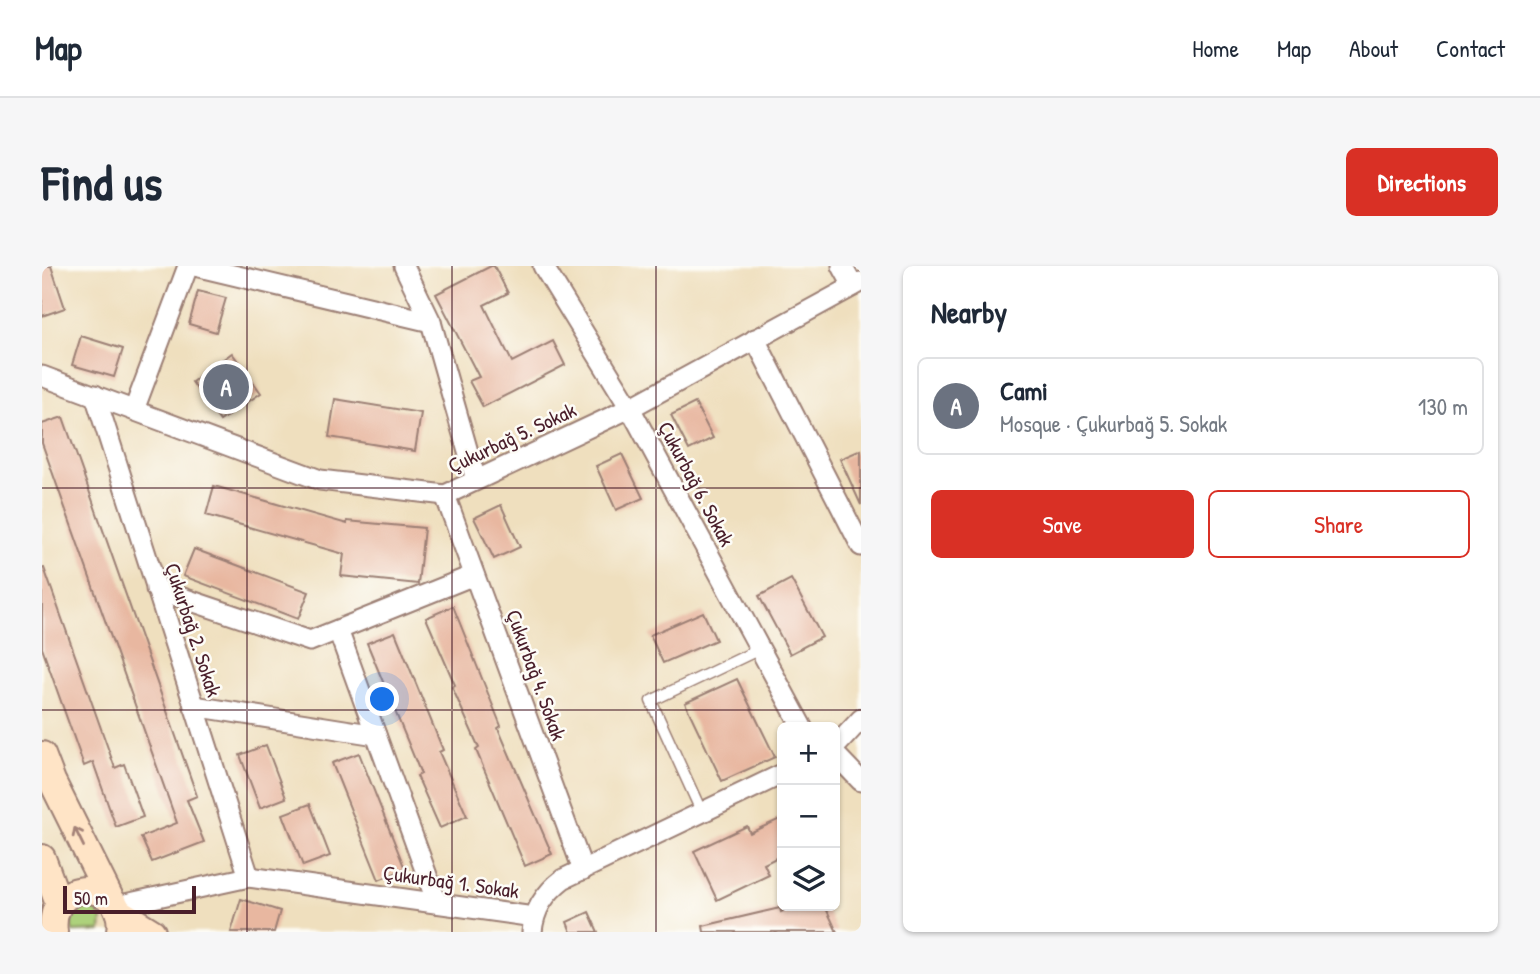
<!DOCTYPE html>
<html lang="en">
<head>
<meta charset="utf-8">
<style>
  :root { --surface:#fff; --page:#f6f6f7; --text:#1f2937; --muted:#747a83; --line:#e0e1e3; --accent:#d93025 }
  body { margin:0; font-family:"Patrick Hand",sans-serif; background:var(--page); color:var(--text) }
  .controls { position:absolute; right:21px; bottom:21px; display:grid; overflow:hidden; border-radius:10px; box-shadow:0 2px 5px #0004 }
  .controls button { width:63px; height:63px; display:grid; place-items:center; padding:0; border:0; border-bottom:2px solid var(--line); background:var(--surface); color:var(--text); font:35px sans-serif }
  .scale { position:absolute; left:21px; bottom:18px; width:133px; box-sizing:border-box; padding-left:7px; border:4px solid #4a1f2b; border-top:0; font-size:19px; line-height:24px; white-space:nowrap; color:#4a1f2b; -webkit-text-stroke:5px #fdfcf7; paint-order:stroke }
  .you { position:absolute; left:341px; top:434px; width:24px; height:24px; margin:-18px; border:5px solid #fff; border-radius:50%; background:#1a73e8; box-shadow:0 0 0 10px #1a73e833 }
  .badge { display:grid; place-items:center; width:46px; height:46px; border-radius:50%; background:var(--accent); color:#fff; font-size:23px; font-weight:700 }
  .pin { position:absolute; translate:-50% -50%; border:4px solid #fff; box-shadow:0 2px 7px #0006 }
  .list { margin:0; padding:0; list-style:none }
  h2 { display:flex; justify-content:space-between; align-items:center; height:91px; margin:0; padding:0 28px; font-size:30px }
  h2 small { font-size:23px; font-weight:400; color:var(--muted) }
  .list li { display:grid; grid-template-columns:46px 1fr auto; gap:21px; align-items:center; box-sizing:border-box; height:98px; margin:0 14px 14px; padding:0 14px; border:2px solid var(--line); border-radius:10px }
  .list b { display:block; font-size:26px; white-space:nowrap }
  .list p { margin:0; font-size:23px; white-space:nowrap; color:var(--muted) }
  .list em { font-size:23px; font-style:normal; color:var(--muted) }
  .actions { display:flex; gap:14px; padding:21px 28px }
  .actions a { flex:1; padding:16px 0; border:2px solid var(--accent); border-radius:10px; text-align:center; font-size:24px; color:var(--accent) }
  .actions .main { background:var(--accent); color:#fff }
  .icon { flex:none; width:38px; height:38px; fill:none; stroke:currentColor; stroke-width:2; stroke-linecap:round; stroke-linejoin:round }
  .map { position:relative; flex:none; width:819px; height:666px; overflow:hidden; border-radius:10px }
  header { display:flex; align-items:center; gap:42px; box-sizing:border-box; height:98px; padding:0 35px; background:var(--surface); border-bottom:2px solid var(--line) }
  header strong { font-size:33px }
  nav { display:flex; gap:38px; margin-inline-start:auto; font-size:24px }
  .intro { display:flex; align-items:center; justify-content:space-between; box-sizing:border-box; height:168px; padding:0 42px }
  h1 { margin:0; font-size:49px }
  .button { padding:18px 32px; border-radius:10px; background:var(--accent); color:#fff; font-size:24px; font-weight:700 }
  main { display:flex; gap:42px; padding:0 42px }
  aside { flex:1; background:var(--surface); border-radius:10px; box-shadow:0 2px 5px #0004 }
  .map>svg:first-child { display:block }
</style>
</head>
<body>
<header>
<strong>Map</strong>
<nav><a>Home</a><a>Map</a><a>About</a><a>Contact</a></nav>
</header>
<div class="intro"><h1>Find us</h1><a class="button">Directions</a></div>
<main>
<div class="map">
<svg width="819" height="666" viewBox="0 0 819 666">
  <rect width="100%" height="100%" fill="#fdfcf7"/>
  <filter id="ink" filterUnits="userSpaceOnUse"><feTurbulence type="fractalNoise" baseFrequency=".0143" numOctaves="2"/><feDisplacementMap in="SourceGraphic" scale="14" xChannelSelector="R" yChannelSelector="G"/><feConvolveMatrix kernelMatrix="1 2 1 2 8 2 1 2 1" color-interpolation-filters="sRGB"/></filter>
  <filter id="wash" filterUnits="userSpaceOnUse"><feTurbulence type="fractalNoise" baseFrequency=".00686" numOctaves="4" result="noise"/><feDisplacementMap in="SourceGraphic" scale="28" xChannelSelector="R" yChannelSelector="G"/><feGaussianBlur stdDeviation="1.57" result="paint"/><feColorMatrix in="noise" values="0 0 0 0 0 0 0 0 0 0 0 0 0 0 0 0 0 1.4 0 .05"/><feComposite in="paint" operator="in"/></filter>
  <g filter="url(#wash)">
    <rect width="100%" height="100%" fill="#efdfbe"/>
    <!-- green -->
    <path fill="#add27b" stroke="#7c7853" stroke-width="2" d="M46,641l8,3 6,8 -1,13 -28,1c-5,-13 1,-23 15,-25z"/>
    <g id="blocks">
      <!-- building -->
      <g fill="#e8b7a0">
        <polygon points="0,0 9,0 23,42 0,50"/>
        <polygon points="449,0 452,0 466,27 442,39 470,96 511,75 523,99 441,141 427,115 437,111 394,28"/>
        <polygon points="156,25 184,32 174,66 147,58"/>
        <polygon points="39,70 81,83 72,111 30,99"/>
        <polygon points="190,87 219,127 178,155 150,116"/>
        <polygon points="293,133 379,147 373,185 287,171"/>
        <polygon points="653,137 671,172 647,184 629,149"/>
        <polygon points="21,151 155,530 145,534 162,576 110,596 99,571 135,557 0,177 0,158"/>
        <polygon points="819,184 819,239 798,193"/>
        <polygon points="580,188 601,232 574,244 554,200"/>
        <polygon points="172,220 305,258 305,255 382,262 376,318 299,310 302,288 164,249"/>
        <polygon points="459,239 478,281 452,293 432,252"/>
        <polygon points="152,283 267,326 256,353 141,310"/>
        <polygon points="0,302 2,302 73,502 82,498 101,551 74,561 51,496 42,500 0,382"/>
        <polygon points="749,313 780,371 748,388 717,330"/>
        <polygon points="411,340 459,460 456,462 510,588 483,600 434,484 437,482 410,421 413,419 384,352"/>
        <polygon points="661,346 674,374 621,397 608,369"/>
        <polygon points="353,366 401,484 397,486 425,550 398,562 375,510 379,508 325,377"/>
        <polygon points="695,413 733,491 680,515 643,437"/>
        <polygon points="224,479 244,532 218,542 198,489"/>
        <polygon points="317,487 363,603 337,614 290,497"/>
        <polygon points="268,538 288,590 261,600 241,548"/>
        <polygon points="740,552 740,589 722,598 727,609 675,634 652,585 705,560 708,567"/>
        <polygon points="199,633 238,645 232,666 189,666"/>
        <polygon points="752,640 783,640 795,666 662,666 661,660 738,642 739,646"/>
        <polygon points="547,646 556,666 529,666 525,656"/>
      </g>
    </g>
  </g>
  <g filter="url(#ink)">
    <use href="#blocks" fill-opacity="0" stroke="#9c7f74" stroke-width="2"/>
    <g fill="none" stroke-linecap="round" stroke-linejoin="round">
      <!-- service casing -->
      <g stroke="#9c7f74" stroke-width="13">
        <polyline id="service" points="660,547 609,435 718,383"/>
      </g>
      <!-- minor casing -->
      <g stroke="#9c7f74" stroke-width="23">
        <g id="minor">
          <polyline points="153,0 389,56"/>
          <polyline points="362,0 389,56 434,214"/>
          <polyline points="501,0 588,142 760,461"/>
          <polyline points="800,0 811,20"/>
          <polyline points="713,73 819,280"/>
          <polyline points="0,110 278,214 403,229 588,142 819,16"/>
          <polyline points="53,129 207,611"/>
          <polyline points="92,144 146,0"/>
          <polyline points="403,229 541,604"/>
          <polyline points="114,323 268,375 432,309"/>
          <polyline points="296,364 395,637"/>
          <polyline points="152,440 334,469"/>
          <polyline points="793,481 819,453"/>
          <polyline points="793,488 819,515"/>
          <polyline points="74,640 207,611 492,651"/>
          <path d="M490,666c2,-23 13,-39 31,-53l219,-105"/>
        </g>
      </g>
      <!-- secondary casing -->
      <g stroke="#9c7f74" stroke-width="30">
        <g id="secondary">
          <polyline points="0,489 10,515 68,632"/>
          <polyline points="0,592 17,638"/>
          <polyline points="76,645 110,666"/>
          <path d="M12,666c-7,-58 74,-54 66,0"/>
        </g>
      </g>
      <!-- service -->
      <use href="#service" stroke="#fff" stroke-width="10"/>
      <!-- minor -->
      <use href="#minor" stroke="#fff" stroke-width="19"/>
      <!-- secondary -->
      <use href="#secondary" stroke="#ffe4c6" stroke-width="26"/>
    </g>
    <!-- one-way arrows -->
    <defs><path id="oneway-shaft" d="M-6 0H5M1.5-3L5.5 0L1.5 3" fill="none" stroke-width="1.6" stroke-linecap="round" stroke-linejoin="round" transform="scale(1.75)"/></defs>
    <use stroke="#a48278" href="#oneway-shaft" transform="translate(37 571) rotate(-116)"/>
  </g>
  <!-- grid -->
  <path fill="none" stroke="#4a1f2b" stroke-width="2" stroke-opacity="0.55" d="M205,0v666M410,0v666M614,0v666M0,222h819M0,444h819"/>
  <g text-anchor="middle" stroke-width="5" stroke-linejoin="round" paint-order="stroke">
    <!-- street labels -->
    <g font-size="21" fill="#4a1f2b" stroke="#fdfcf7">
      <text transform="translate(470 172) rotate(-25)" y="7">Çukurbağ 5. Sokak</text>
      <text transform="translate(654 218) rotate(62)" y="7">Çukurbağ 6. Sokak</text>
      <text transform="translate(151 364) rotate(72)" y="7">Çukurbağ 2. Sokak</text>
      <text transform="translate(494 409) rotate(70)" y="7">Çukurbağ 4. Sokak</text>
      <text transform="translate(409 616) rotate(8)" y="7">Çukurbağ 1. Sokak</text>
    </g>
  </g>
</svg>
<div class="controls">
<button>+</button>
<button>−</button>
<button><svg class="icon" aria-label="layers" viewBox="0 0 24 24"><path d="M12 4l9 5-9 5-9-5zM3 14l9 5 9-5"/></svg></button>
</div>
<div class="scale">50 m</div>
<div class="you"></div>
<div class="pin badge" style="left:184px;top:121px;background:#6b7280">A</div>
</div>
<aside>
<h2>Nearby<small></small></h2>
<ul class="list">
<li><span class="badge" style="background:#6b7280">A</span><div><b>Cami</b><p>Mosque · Çukurbağ 5. Sokak</p></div><em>130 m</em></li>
</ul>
<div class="actions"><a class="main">Save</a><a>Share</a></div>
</aside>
</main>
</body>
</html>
